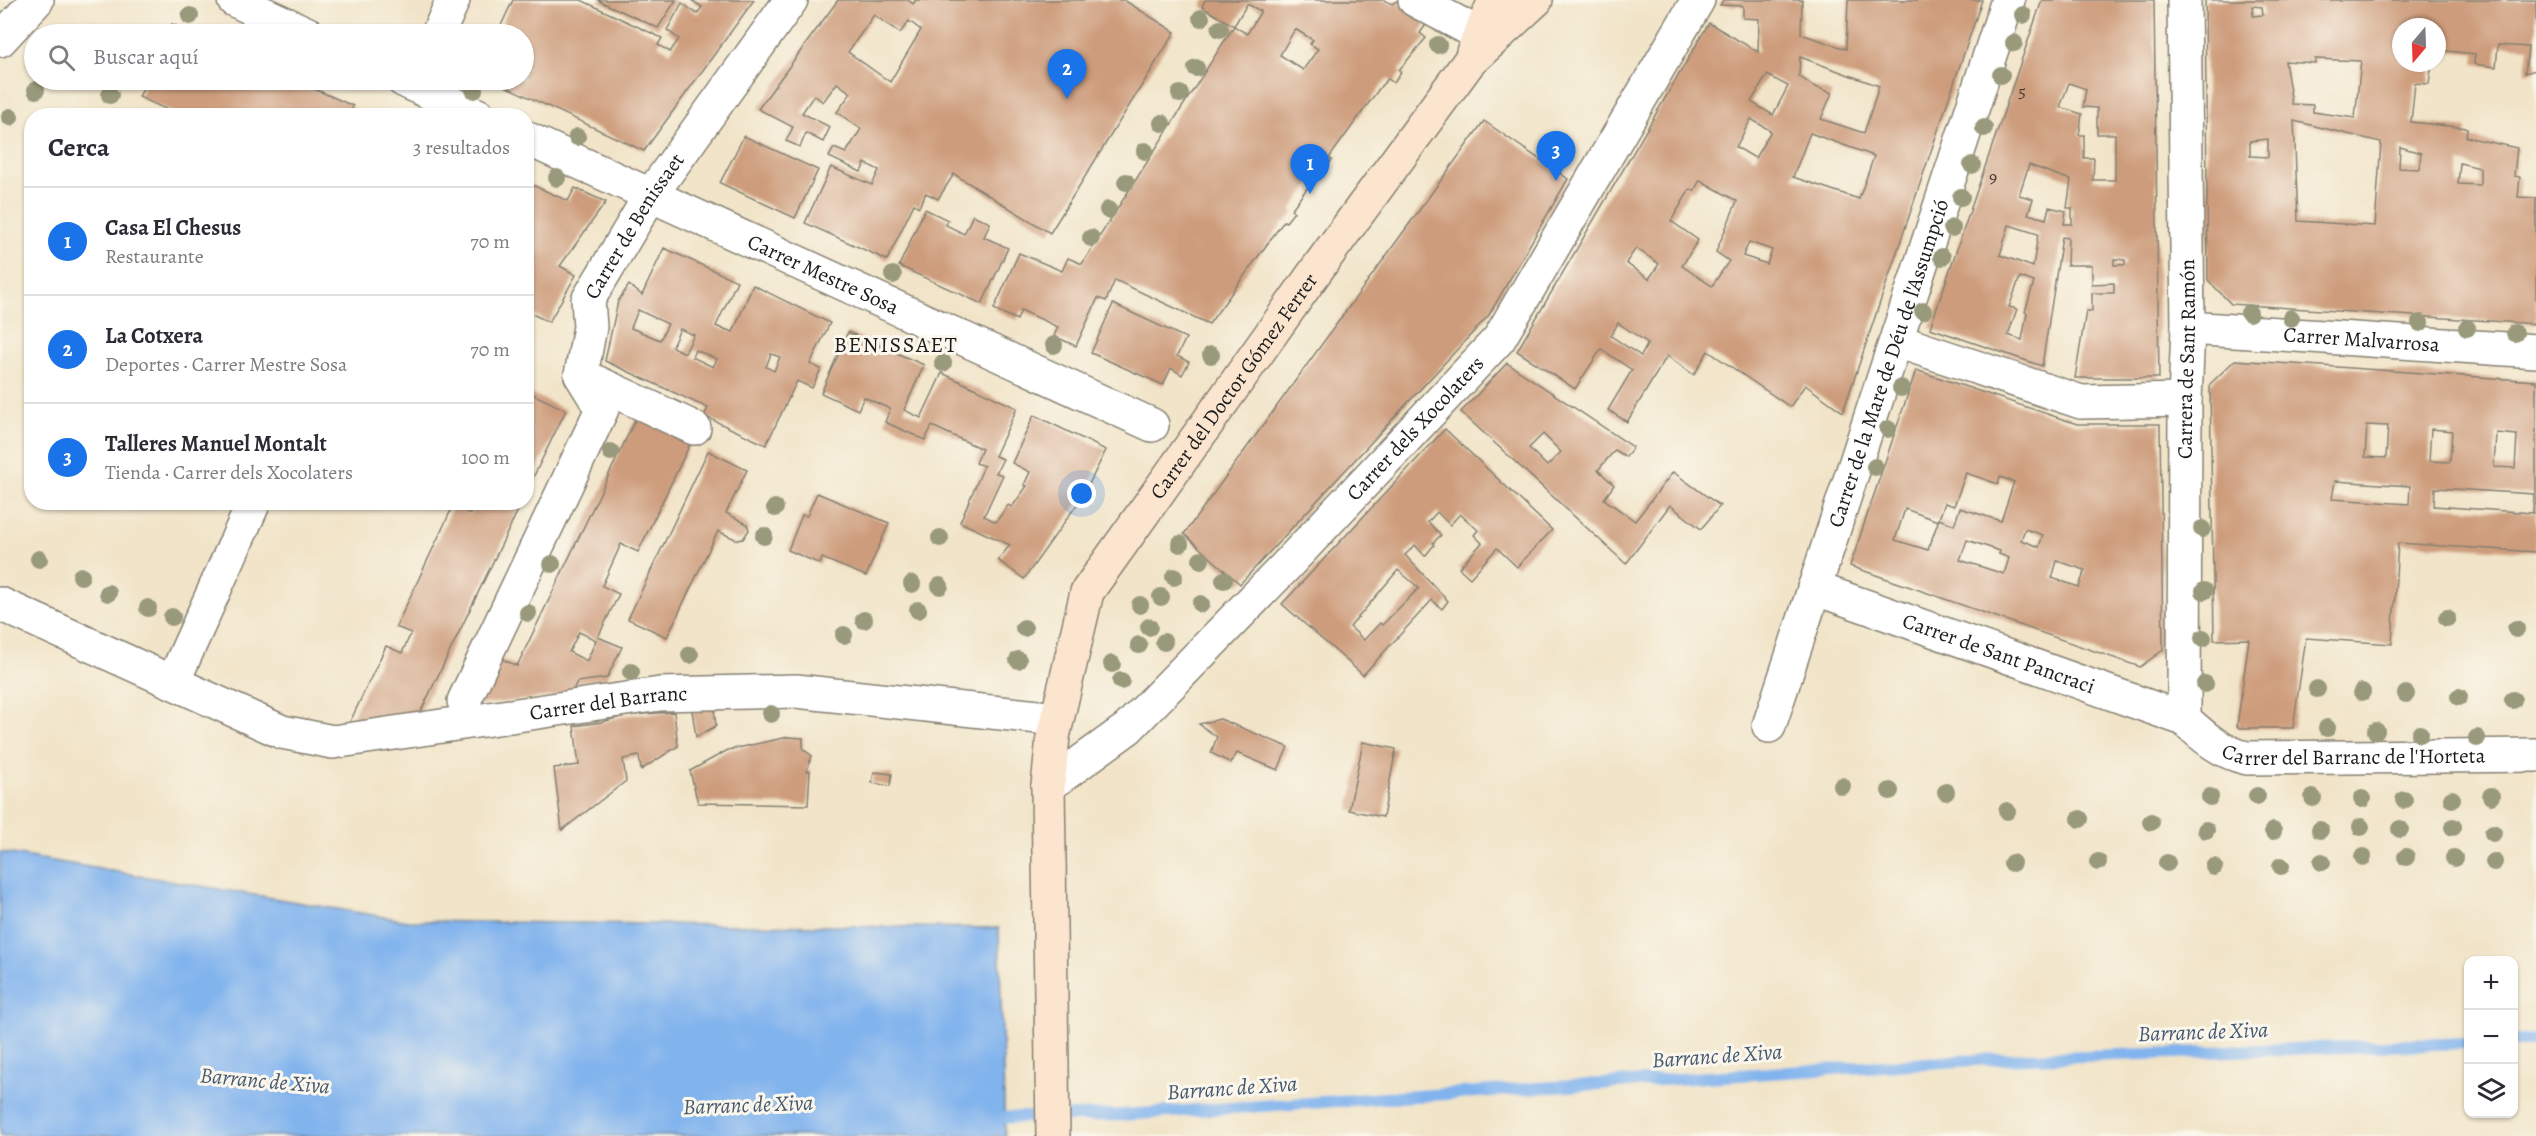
<!DOCTYPE html>
<html lang="es">
<head>
<meta charset="utf-8">
<style>
  :root { --surface:#fff; --page:#f2f2f3; --text:#2b2b33; --muted:#7c7c81; --line:#e1e1e2; --accent:#1a73e8 }
  body { margin:0; font-family:Alegreya,serif; background:var(--page); color:var(--text) }
  .controls { position:absolute; right:18px; bottom:18px; display:grid; overflow:hidden; border-radius:12px; box-shadow:0 2px 4px #0004 }
  .controls button { width:54px; height:54px; display:grid; place-items:center; padding:0; border:0; border-bottom:2px solid var(--line); background:var(--surface); color:var(--text); font:30px sans-serif }
  .compass { position:absolute; left:2392px; top:18px; width:54px; height:54px; border-radius:50%; background:var(--surface); box-shadow:0 2px 4px #0004; rotate:199deg }
  .you { position:absolute; left:1082px; top:494px; width:21px; height:21px; margin:-15px; border:4px solid #fff; border-radius:50%; background:#1a73e8; box-shadow:0 0 0 9px #1a73e833 }
  .badge { display:grid; place-items:center; width:39px; height:39px; border-radius:50%; background:var(--accent); color:#fff; font-size:20px; font-weight:700 }
  .pin { position:absolute; translate:-50% -50px; filter:drop-shadow(0 2px 3px #0008) }
  .pin::after { content:''; position:absolute; top:32px; width:21px; height:18px; background:inherit; clip-path:polygon(0 0,100% 0,50% 100%) }
  .list { margin:0; padding:0; list-style:none }
  h2 { display:flex; justify-content:space-between; align-items:center; height:78px; margin:0; padding:0 24px; font-size:26px }
  h2 small { font-size:20px; font-weight:400; color:var(--muted) }
  .list li { display:grid; grid-template-columns:39px 1fr auto; gap:18px; align-items:center; box-sizing:border-box; height:108px; padding:0 24px; border-top:2px solid var(--line) }
  .list b { display:block; font-size:22px; white-space:nowrap }
  .list p { margin:0; font-size:20px; white-space:nowrap; color:var(--muted) }
  .list em { font-size:20px; font-style:normal; color:var(--muted) }
  .icon { flex:none; width:33px; height:33px; fill:none; stroke:currentColor; stroke-width:2; stroke-linecap:round; stroke-linejoin:round }
  .map { position:relative; flex:none; width:2536px; height:1136px; overflow:hidden }
  .search { position:absolute; background:var(--surface); box-shadow:0 2px 4px #0004; left:24px; top:24px; width:510px; height:66px; display:flex; align-items:center; gap:15px; box-sizing:border-box; padding:0 21px; border-radius:33px; color:var(--muted); font-size:22px }
  .panel { position:absolute; background:var(--surface); box-shadow:0 2px 4px #0004; left:24px; top:108px; width:510px; height:402px; border-radius:24px }
  .map>svg:first-child { display:block }
</style>
</head>
<body>
<div class="map">
<svg width="2536" height="1136" viewBox="0 0 2536 1136">
  <rect width="100%" height="100%" fill="#fbf7ec"/>
  <filter id="ink" filterUnits="userSpaceOnUse"><feTurbulence type="fractalNoise" baseFrequency=".0167" numOctaves="2"/><feDisplacementMap in="SourceGraphic" scale="12" xChannelSelector="R" yChannelSelector="G"/><feConvolveMatrix kernelMatrix="1 2 1 2 8 2 1 2 1" color-interpolation-filters="sRGB"/></filter>
  <filter id="wash" filterUnits="userSpaceOnUse"><feTurbulence type="fractalNoise" baseFrequency=".008" numOctaves="4" result="noise"/><feDisplacementMap in="SourceGraphic" scale="24" xChannelSelector="R" yChannelSelector="G"/><feGaussianBlur stdDeviation="1.35" result="paint"/><feColorMatrix in="noise" values="0 0 0 0 0 0 0 0 0 0 0 0 0 0 0 0 0 1.4 0 .05"/><feComposite in="paint" operator="in"/></filter>
  <g filter="url(#wash)">
    <rect width="100%" height="100%" fill="#f1e4c8"/>
    <!-- water -->
    <polygon fill="#81b3ed" stroke="#4e6884" stroke-width="1.5" points="0,852 408,921 999,928 1005,1136 0,1136"/>
    <g fill="none" stroke-linecap="round" stroke-linejoin="round">
      <!-- stream -->
      <g stroke="#81b3ed" stroke-width="12">
        <polyline points="2514,1041 2536,1041"/>
        <polyline points="990,1118 1121,1115 1973,1060 2468,1043"/>
      </g>
    </g>
    <g id="blocks">
      <!-- building -->
      <g fill="#cd9c7c" fill-rule="evenodd">
        <polygon points="513,0 581,0 662,38 658,45 670,52 679,39 667,30 682,3 697,14 702,7 691,0 754,0 644,151 492,80 524,80 524,34 497,34"/>
        <polygon points="597,0 676,0 658,28"/>
        <path d="M838,0h70l5,4 3,-4h208l51,32 -125,201 -96,-59 -16,25 -12,-6 -7,14 -5,-3 -27,56 -82,-37 26,-56 41,18 7,-15 -14,-7 -4,9 -32,-15 5,-9 12,5 15,-24 -24,-17 14,-19 -14,-10 -14,19 -9,-7 -12,18 28,14 -7,15 -17,-9 -6,14 -14,-6 7,-14 -35,-18zM874,15l26,18 9,-12 12,9 -31,52 -42,-30z"/>
        <path d="M1205,0h179l8,4 5,-3 26,16 2,9 -5,7 6,5 -27,32 2,2 -7,11 -6,-4 -7,7 -52,72 3,2 -8,10 -2,-2 -31,42 3,2 -8,10 -2,-1 -75,103 -94,-44 -9,21 -8,-3 -22,48 -22,-10 4,-9 -37,-17 -4,10 -23,-11 25,-56 43,18 6,-13 14,6 152,-238 13,8 14,-23 -14,-7 -13,22 -32,-19zM1295,29l18,11 -3,4 8,5 -15,21 -23,-15z"/>
        <path d="M1723,0h79l-1,34 45,15 2,-49h134l-139,412 -38,-27 -15,22 -82,-56 -14,24 -27,-19 -40,66 -19,-12 24,-40 -31,-21 -26,40 -58,-38 192,-328 49,29 1,-33 -16,-1v-12l-23,-1zM1800,57l79,29 -15,47 -43,-14 11,-26 -19,-7 -14,-10zM1767,75l21,11 -15,29 -22,-13zM1751,119l20,12 -16,27 -19,-11zM1810,133l64,23 -15,43 -66,-22zM1700,180l37,21 -21,51 13,9 -17,25 -30,-20 16,-26 -27,-19 19,-32 4,2zM1749,242l23,8 -5,14 -24,-8zM1636,248l23,16 -10,15 -23,-16zM1618,323l30,20 -7,13 -30,-20z"/>
        <path d="M2042,0h112l5,378h-84l11,-67h6v-18h22v-10l-22,1v-19h-25l1,-27 -6,-1 -20,129 -112,-38zM2069,83l17,6 -3,18 14,1v26h18v46h-22l1,-22h-10v-23h-5l3,-21 -22,-7zM2029,165l42,15 -4,28h5v16h-8l2,-13 -17,-4 -3,12 -18,-5 5,-15 -14,-4zM2009,225l29,9 -5,33 -33,-12zM2114,259l11,1v5h-11zM2020,277l14,5 -9,30 2,1 -5,27 -14,-5 9,-26 -8,-2z"/>
        <path d="M2205,0h331v70l-11,3 3,-26 -30,-2 -2,22 -22,-3 1,-10 -38,-4v-23h-36v36h31l-3,21 -14,-1 -4,39 56,6 -1,9 51,11 -3,28 6,1 -2,20 18,1v126l-305,-20 -23,-24zM2252,6l10,1 1,8 -10,1zM2315,59l46,2 -6,57 -42,-6v-7l-21,-1 -7,-43 30,2zM2294,121l87,21 -6,84 -77,-5zM2268,139v18l-18,-1v-15zM2400,147l21,6 -2,16 -20,-1zM2460,163l20,5v17l-22,-1z"/>
        <polygon points="172,24 174,25 194,34 168,34"/>
        <polygon points="147,80 294,80 353,106 349,116 181,116 139,97"/>
        <polygon points="1484,121 1568,179 1489,315 1240,584 1184,534"/>
        <polygon points="744,136 818,170 795,218 720,183"/>
        <polygon points="528,183 568,201 575,188 606,202 560,266 576,275 549,322 526,311"/>
        <polygon points="925,209 948,220 946,225 964,234 973,215 990,223 984,237 1008,248 982,304 899,266"/>
        <path d="M664,248l73,33 -21,45 9,4v-1l8,3 20,-47 77,38 -20,41 11,5 -9,19 -15,-7 -31,64 -62,-29 4,-8 -103,-47 13,-60 11,-16 13,10zM638,310l30,14 -8,16 -29,-12zM680,329l14,6 -9,18 -13,-6zM695,350l22,9 -4,8 -21,-10zM771,354l9,3 -6,14 -8,-4z"/>
        <polygon points="1113,304 1186,338 1177,356 1189,362 1182,375 1171,368 1163,385 1091,353"/>
        <polygon points="848,332 924,365 904,410 921,418 942,373 1017,408 995,456 1003,459 996,473 1003,475 984,516 996,522 1008,505 1012,507 1027,486 1024,485 1030,472 1012,463 1034,415 1106,450 1083,496 1024,579 998,560 1010,545 960,522 984,466 976,463 982,449 932,426 925,440 885,422 890,409 864,397 858,410 821,393"/>
        <path d="M2235,360l301,21v171l-138,-9 -6,101 -86,-6 -13,90h-54l-2,-2 12,-87 -35,1 -4,-256zM2367,425l21,1 -2,32 -21,-1zM2431,429l21,2 -2,31 -21,-1zM2496,433l21,2 -2,33 -21,-1zM2335,481l75,5 -1,18 -77,-5zM2435,488l99,6 -1,19 -99,-7z"/>
        <path d="M1507,363l126,84 -7,10 -11,-7 -17,20 16,15 -10,14 31,22 38,-49 47,34 -19,23 -31,-24 -44,59 -165,-152zM1543,434l18,18 -14,14 -18,-18z"/>
        <path d="M1916,370l161,54h83l3,226 -23,17 -290,-101zM1966,473l32,11 2,-7 14,5 -13,39 -41,-13 -6,17 -15,-6 -11,31 -33,-10 10,-31 33,12 7,-18 9,3zM2025,529l18,6 -4,12 -18,-7zM1967,540l33,11 -1,3 10,4 -5,16 -44,-14zM2057,561l28,9 -6,17 -27,-9z"/>
        <polygon points="526,391 566,410 526,492"/>
        <path d="M638,414l54,26 -54,112 -17,-8 -19,42 17,8 -21,43 24,10 -15,31 -30,4 -6,12 -92,11 23,-46 15,7zM579,632l17,8 -9,21 -18,-9z"/>
        <path d="M1445,429l107,101 -35,37 -20,-19 -27,30 -11,-10 23,-25 -8,-8 4,-5 -18,-16 -10,11 -13,-13 -9,10 13,13 -8,8 1,2 -9,11 -10,-11 -10,10 43,46 -6,8 -10,-9 -69,75 -81,-71zM1398,570l21,18 -37,37 -2,-2 -16,17 -14,-13z"/>
        <polygon points="708,451 747,470 726,513 747,524 749,530 743,539 737,540 718,531 667,637 628,619"/>
        <polygon points="817,493 889,523 866,576 822,558 820,564 788,550 802,515 807,516"/>
        <polygon points="475,502 522,502 420,713 349,724 386,646 402,653 411,633 396,627 453,506 470,514"/>
        <polygon points="714,707 716,726 696,737 692,710"/>
        <polygon points="674,712 678,746 641,770 639,756 623,759 626,781 562,830 554,768 579,765 574,726 602,722 628,715"/>
        <polygon points="1220,719 1288,747 1278,770 1237,753 1231,763 1211,753 1217,737 1199,724"/>
        <polygon points="788,737 803,738 803,749 812,756 806,771 810,771 808,805 698,803 690,771 728,750"/>
        <polygon points="1363,742 1396,749 1383,817 1349,810"/>
        <polygon points="874,772 892,774 890,786 872,783"/>
      </g>
    </g>
  </g>
  <g filter="url(#ink)">
    <use href="#blocks" fill-opacity="0" stroke="#868072" stroke-width="1.5"/>
    <g fill="none" stroke-linecap="round" stroke-linejoin="round">
      <!-- street casing -->
      <g stroke="#868072" stroke-width="36">
        <g id="street">
          <polyline points="234,0 308,34"/>
          <polyline points="1415,0 1481,35"/>
          <polyline points="438,34 453,0"/>
          <polyline points="0,40 37,0"/>
          <polyline points="403,80 479,116"/>
          <path id="s1" d="M526,138l626,287"/>
          <path id="s2" d="M2188,328l348,23"/>
          <polyline points="1897,341 2081,402 2185,400"/>
          <polyline points="581,375 694,428"/>
          <path id="s3" d="M1814,588l370,131c20,18 36,33 63,39l289,-3"/>
          <path id="s4" d="M0,604l282,128 51,10 327,-48 136,-3 261,28"/>
          <polyline points="173,682 254,502"/>
          <path id="s5" d="M464,701l138,-292 -21,-34 9,-48 -2,-27 62,-104 141,-196"/>
          <path id="s6" d="M2184,719l1,-319 3,-72 -4,-328"/>
          <path id="s7" d="M1769,726l239,-726"/>
          <path id="s8" d="M1048,786l80,-58 155,-159 216,-230 199,-339"/>
        </g>
      </g>
      <!-- secondary casing -->
      <g stroke="#868072" stroke-width="36">
        <g id="secondary">
          <polyline points="1473,52 1495,0"/>
          <path id="s9" d="M1053,1136l-5,-350 5,-49 34,-145 233,-327 149,-203 67,-62"/>
        </g>
      </g>
      <!-- street -->
      <use href="#street" stroke="#fff" stroke-width="33"/>
      <!-- secondary -->
      <use href="#secondary" stroke="#fce5cf" stroke-width="33"/>
    </g>
    <!-- trees -->
    <g fill="#99997c">
      <circle cx="2023" cy="15" r="9"/>
      <circle cx="190" cy="16" r="9"/>
      <circle cx="1201" cy="18" r="9"/>
      <circle cx="1220" cy="29" r="9"/>
      <circle cx="2014" cy="43" r="9"/>
      <circle cx="1438" cy="45" r="9"/>
      <circle cx="1196" cy="68" r="9"/>
      <circle cx="2001" cy="75" r="9"/>
      <circle cx="36" cy="90" r="9"/>
      <circle cx="474" cy="90" r="9"/>
      <circle cx="1180" cy="94" r="9"/>
      <circle cx="110" cy="95" r="9"/>
      <circle cx="10" cy="117" r="9"/>
      <circle cx="1162" cy="123" r="9"/>
      <circle cx="1984" cy="128" r="9"/>
      <circle cx="577" cy="137" r="9"/>
      <circle cx="1145" cy="151" r="9"/>
      <circle cx="1972" cy="165" r="9"/>
      <circle cx="557" cy="178" r="9"/>
      <circle cx="1126" cy="182" r="9"/>
      <circle cx="1961" cy="197" r="9"/>
      <circle cx="1108" cy="210" r="9"/>
      <circle cx="1952" cy="228" r="9"/>
      <circle cx="1091" cy="238" r="9"/>
      <circle cx="1942" cy="257" r="9"/>
      <circle cx="893" cy="275" r="9"/>
      <circle cx="1923" cy="311" r="9"/>
      <circle cx="2249" cy="313" r="9"/>
      <circle cx="2291" cy="318" r="9"/>
      <circle cx="2420" cy="323" r="9"/>
      <circle cx="2467" cy="328" r="9"/>
      <circle cx="2515" cy="333" r="9"/>
      <circle cx="1054" cy="345" r="9"/>
      <circle cx="1211" cy="355" r="9"/>
      <circle cx="943" cy="363" r="9"/>
      <circle cx="1901" cy="388" r="9"/>
      <circle cx="1888" cy="429" r="9"/>
      <circle cx="611" cy="452" r="9"/>
      <circle cx="1875" cy="467" r="9"/>
      <circle cx="775" cy="508" r="9"/>
      <circle cx="2202" cy="529" r="9"/>
      <circle cx="764" cy="536" r="9"/>
      <circle cx="940" cy="538" r="9"/>
      <circle cx="1180" cy="544" r="9"/>
      <circle cx="39" cy="559" r="9"/>
      <circle cx="1201" cy="560" r="9"/>
      <circle cx="552" cy="564" r="9"/>
      <circle cx="81" cy="576" r="9"/>
      <circle cx="1174" cy="577" r="9"/>
      <circle cx="1224" cy="580" r="9"/>
      <circle cx="912" cy="584" r="9"/>
      <circle cx="940" cy="586" r="9"/>
      <circle cx="2204" cy="591" r="9"/>
      <circle cx="108" cy="593" r="9"/>
      <circle cx="1161" cy="597" r="9"/>
      <circle cx="1201" cy="604" r="9"/>
      <circle cx="1140" cy="605" r="9"/>
      <circle cx="148" cy="608" r="9"/>
      <circle cx="918" cy="610" r="9"/>
      <circle cx="528" cy="613" r="9"/>
      <circle cx="172" cy="617" r="9"/>
      <circle cx="2447" cy="618" r="9"/>
      <circle cx="864" cy="620" r="9"/>
      <circle cx="1149" cy="627" r="9"/>
      <circle cx="1024" cy="628" r="9"/>
      <circle cx="2516" cy="629" r="9"/>
      <circle cx="844" cy="635" r="9"/>
      <circle cx="2203" cy="638" r="9"/>
      <circle cx="1164" cy="642" r="9"/>
      <circle cx="1139" cy="645" r="9"/>
      <circle cx="690" cy="655" r="9"/>
      <circle cx="1018" cy="660" r="9"/>
      <circle cx="1112" cy="664" r="9"/>
      <circle cx="631" cy="672" r="9"/>
      <circle cx="1121" cy="681" r="9"/>
      <circle cx="2205" cy="684" r="9"/>
      <circle cx="2317" cy="689" r="9"/>
      <circle cx="2362" cy="692" r="9"/>
      <circle cx="2406" cy="694" r="9"/>
      <circle cx="2459" cy="697" r="9"/>
      <circle cx="2513" cy="700" r="9"/>
      <circle cx="771" cy="714" r="9"/>
      <circle cx="2327" cy="728" r="9"/>
      <circle cx="2376" cy="731" r="9"/>
      <circle cx="2420" cy="734" r="9"/>
      <circle cx="2477" cy="738" r="9"/>
      <circle cx="1842" cy="786" r="9"/>
      <circle cx="1890" cy="791" r="9"/>
      <circle cx="1946" cy="792" r="9"/>
      <circle cx="2257" cy="796" r="9"/>
      <circle cx="2491" cy="796" r="9"/>
      <circle cx="2210" cy="797" r="9"/>
      <circle cx="2313" cy="798" r="9"/>
      <circle cx="2362" cy="799" r="9"/>
      <circle cx="2452" cy="799" r="9"/>
      <circle cx="2404" cy="800" r="9"/>
      <circle cx="2007" cy="811" r="9"/>
      <circle cx="2080" cy="819" r="9"/>
      <circle cx="2151" cy="822" r="9"/>
      <circle cx="2361" cy="827" r="9"/>
      <circle cx="2453" cy="827" r="9"/>
      <circle cx="2400" cy="829" r="9"/>
      <circle cx="2206" cy="830" r="9"/>
      <circle cx="2320" cy="830" r="9"/>
      <circle cx="2273" cy="831" r="9"/>
      <circle cx="2493" cy="833" r="9"/>
      <circle cx="2363" cy="857" r="9"/>
      <circle cx="2406" cy="857" r="9"/>
      <circle cx="2454" cy="858" r="9"/>
      <circle cx="2098" cy="862" r="9"/>
      <circle cx="2322" cy="862" r="9"/>
      <circle cx="2494" cy="862" r="9"/>
      <circle cx="2012" cy="863" r="9"/>
      <circle cx="2167" cy="863" r="9"/>
      <circle cx="2281" cy="866" r="9"/>
      <circle cx="2214" cy="867" r="9"/>
    </g>
  </g>
  <g text-anchor="middle" stroke-width="6" stroke-linejoin="round" paint-order="stroke">
    <!-- number labels -->
    <g font-size="18" fill="#483c34">
      <text x="2022" y="97">5</text>
      <text x="1993" y="183">9</text>
    </g>
    <!-- street labels -->
    <g font-size="21" fill="#1c1c1c" stroke="#fbf7ec">
      <text dy="7" stroke="none"><textPath href="#s5" startOffset="526">Carrer de Benissaet</textPath></text>
      <text dy="7" stroke="none"><textPath href="#s1" startOffset="327">Carrer Mestre Sosa</textPath></text>
      <text dy="7" stroke="none"><textPath href="#s2" startOffset="174">Carrer Malvarrosa</textPath></text>
      <text dy="7" stroke="none"><textPath href="#s6" startOffset="360">Carrera de Sant Ramón</textPath></text>
      <text dy="7" stroke="none"><textPath href="#s7" startOffset="382">Carrer de la Mare de Déu de l'Assumpció</textPath></text>
      <text dy="7" stroke="none"><textPath href="#s9" startOffset="801">Carrer del Doctor Gómez Ferrer</textPath></text>
      <text dy="7" stroke="none"><textPath href="#s8" startOffset="514">Carrer dels Xocolaters</textPath></text>
      <text dy="7" stroke="none"><textPath href="#s3" startOffset="196">Carrer de Sant Pancraci</textPath></text>
      <text dy="7" stroke="none"><textPath href="#s4" startOffset="640">Carrer del Barranc</textPath></text>
      <text dy="7" stroke="none"><textPath href="#s3" startOffset="574">Carrer del Barranc de l'Horteta</textPath></text>
    </g>
    <!-- neighbourhood labels -->
    <g font-size="22" letter-spacing="1.5" fill="#1c1c1c" stroke="#fbf7ec">
      <text x="896" y="352">BENISSAET</text>
    </g>
    <!-- water labels -->
    <g font-size="22" font-style="italic" fill="#445870" stroke="#fbf7ec">
      <text transform="translate(2203 1031) rotate(-2)" y="8">Barranc de Xiva</text>
      <text transform="translate(1717 1055) rotate(-4)" y="8">Barranc de Xiva</text>
      <text transform="translate(265 1080) rotate(5)" y="8">Barranc de Xiva</text>
      <text transform="translate(1232 1087) rotate(-4)" y="8">Barranc de Xiva</text>
      <text transform="translate(748 1104) rotate(-2)" y="8">Barranc de Xiva</text>
    </g>
  </g>
</svg>
<div class="controls">
<button>+</button>
<button>−</button>
<button><svg class="icon" aria-label="layers" viewBox="0 0 24 24"><path d="M12 4l9 5-9 5-9-5zM3 14l9 5 9-5"/></svg></button>
</div>
<svg class="compass" viewBox="-18 -18 36 36"><path d="M0-13l5 13h-10z" fill="#e53935"/><path d="M0 13l5-13h-10z" fill="#7c7c81"/></svg>
<div class="you"></div>
<div class="pin badge" style="left:1310px;top:194px">1</div>
<div class="pin badge" style="left:1067px;top:99px">2</div>
<div class="pin badge" style="left:1556px;top:181px">3</div>
<div class="search"><svg class="icon" aria-label="search" viewBox="0 0 24 24"><circle cx="10" cy="10" r="6"/><path d="M15 15l6 6"/></svg>Buscar aquí</div>
<section class="panel">
<h2>Cerca<small>3 resultados</small></h2>
<ul class="list">
<li><span class="badge">1</span><div><b>Casa El Chesus</b><p>Restaurante</p></div><em>70 m</em></li>
<li><span class="badge">2</span><div><b>La Cotxera</b><p>Deportes · Carrer Mestre Sosa</p></div><em>70 m</em></li>
<li><span class="badge">3</span><div><b>Talleres Manuel Montalt</b><p>Tienda · Carrer dels Xocolaters</p></div><em>100 m</em></li>
</ul>
</section>
</div>
</body>
</html>
